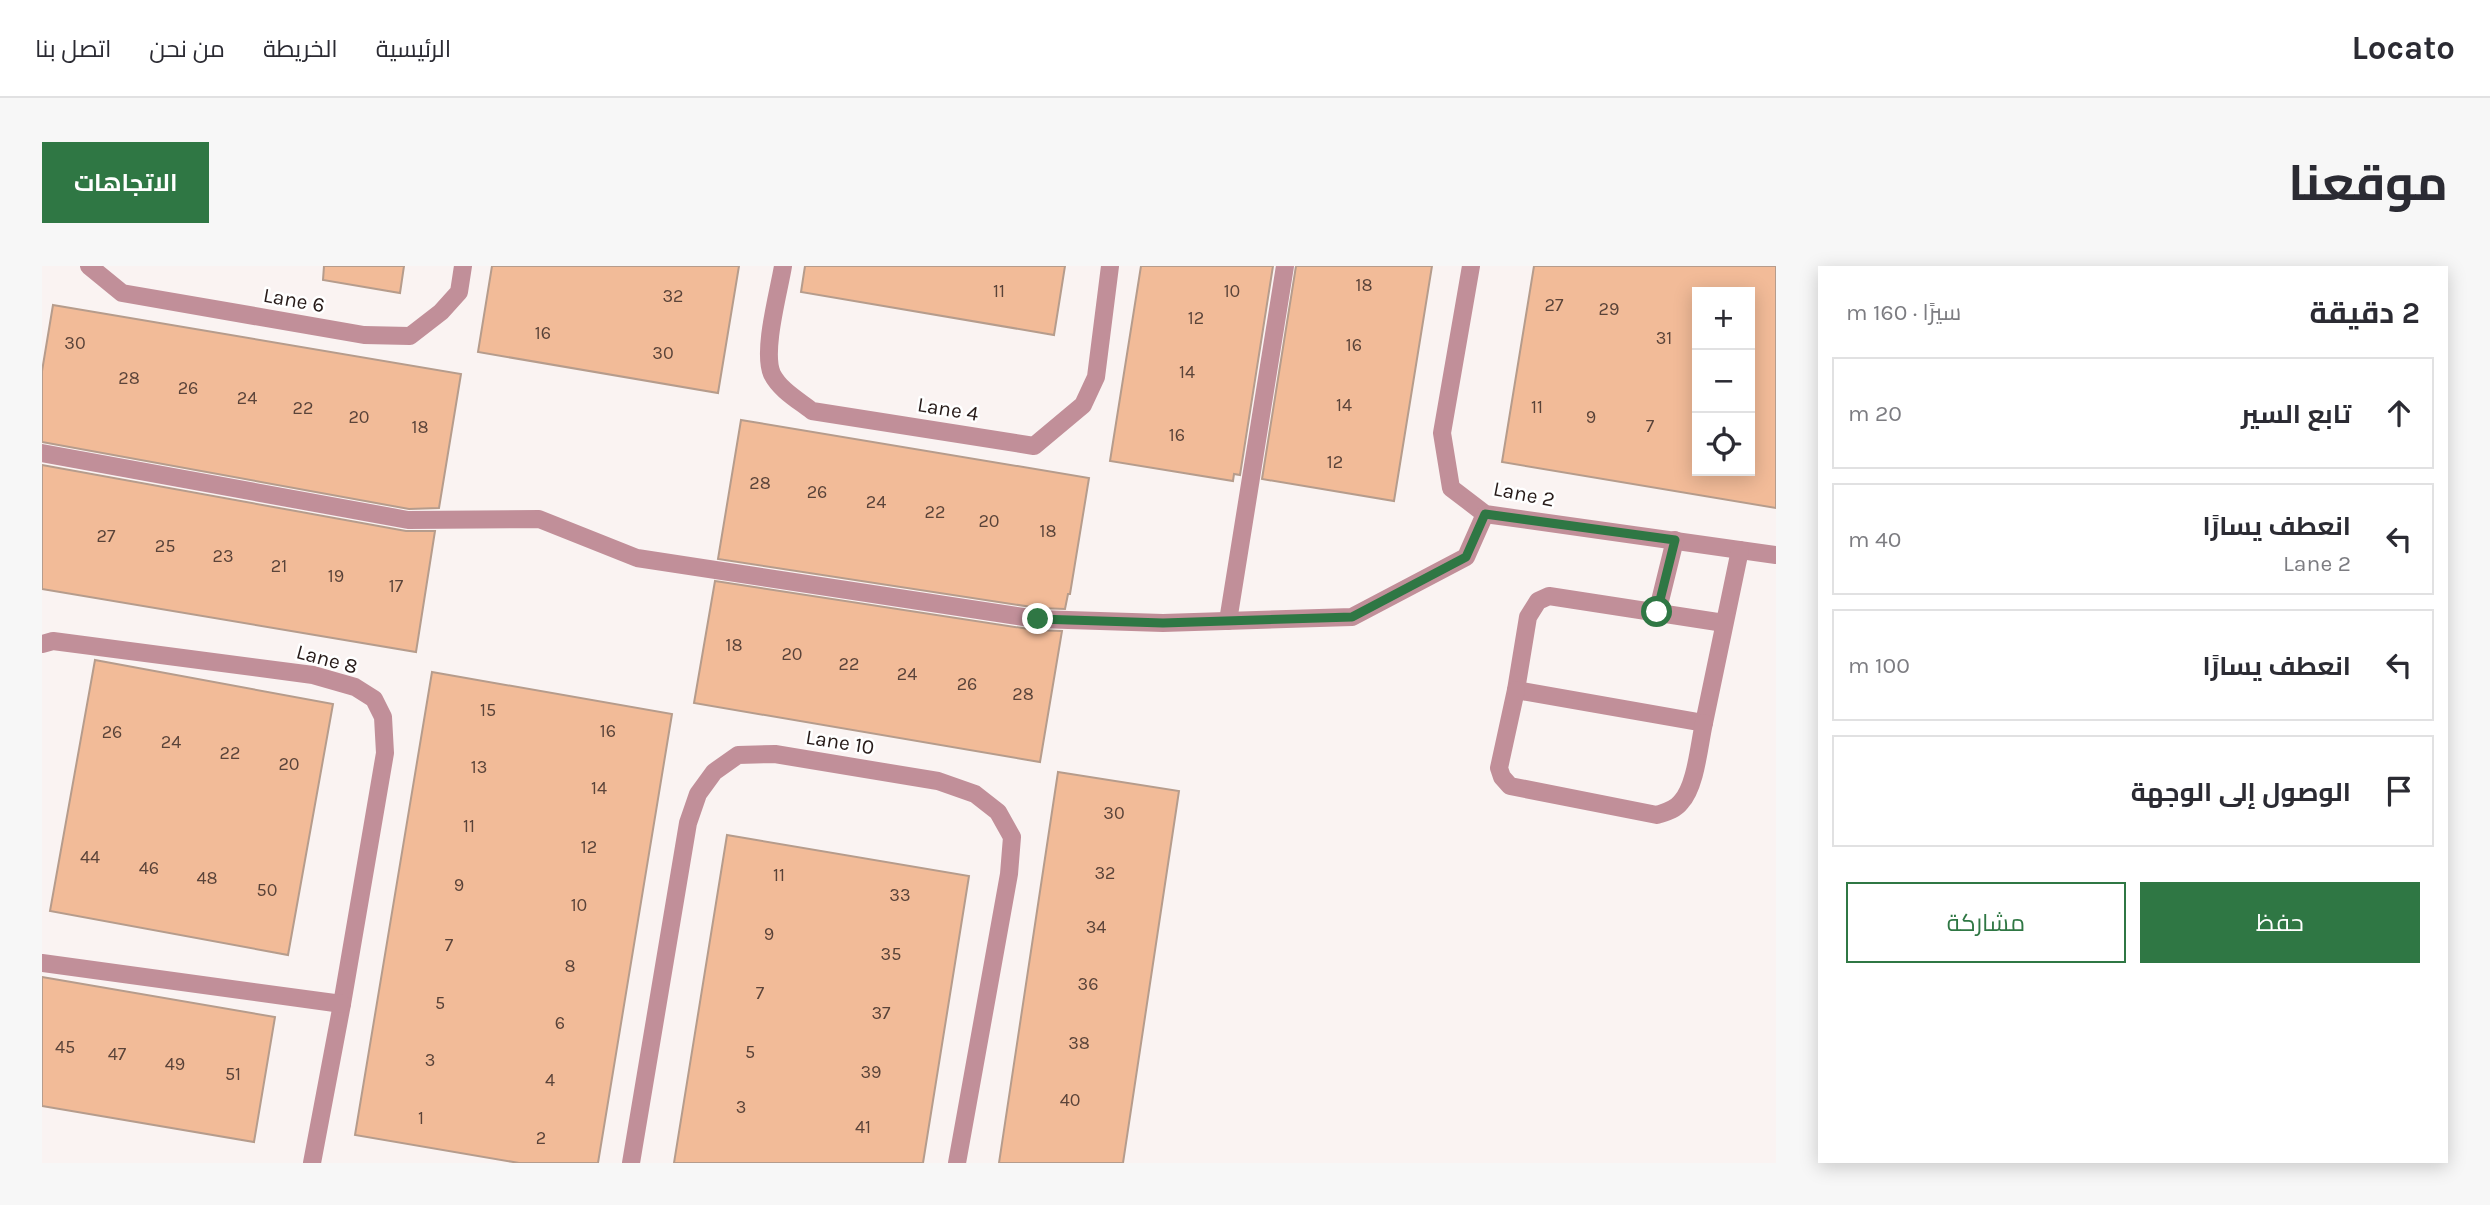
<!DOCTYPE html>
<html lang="ar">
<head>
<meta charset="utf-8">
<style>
  :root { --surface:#fff; --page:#f7f7f7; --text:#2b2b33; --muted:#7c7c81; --line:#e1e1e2; --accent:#2f7744 }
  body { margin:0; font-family:Karla,Cairo,sans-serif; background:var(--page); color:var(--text); direction:rtl }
  .controls { position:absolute; right:21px; top:21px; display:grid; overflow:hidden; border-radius:0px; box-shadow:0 4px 18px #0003 }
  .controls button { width:63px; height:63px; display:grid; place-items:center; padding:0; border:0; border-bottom:2px solid var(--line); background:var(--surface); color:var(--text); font:35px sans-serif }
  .stop { position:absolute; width:21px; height:21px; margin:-16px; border:5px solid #2f7744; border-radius:50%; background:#fff }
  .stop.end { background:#2f7744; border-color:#fff; box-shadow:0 2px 7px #0008 }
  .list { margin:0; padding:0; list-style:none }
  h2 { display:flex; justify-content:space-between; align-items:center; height:91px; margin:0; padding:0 28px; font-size:30px }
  h2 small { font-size:23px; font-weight:400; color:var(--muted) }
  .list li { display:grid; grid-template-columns:46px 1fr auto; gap:21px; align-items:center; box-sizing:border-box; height:112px; margin:0 14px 14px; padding:0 14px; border:2px solid var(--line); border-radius:0px }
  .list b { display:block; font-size:26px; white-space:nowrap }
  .list p { margin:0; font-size:23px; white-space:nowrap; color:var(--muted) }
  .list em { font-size:23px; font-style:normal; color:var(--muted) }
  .actions { display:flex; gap:14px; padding:21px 28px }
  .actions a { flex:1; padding:16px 0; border:2px solid var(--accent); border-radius:0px; text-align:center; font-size:24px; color:var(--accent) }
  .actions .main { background:var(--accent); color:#fff }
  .icon { flex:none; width:38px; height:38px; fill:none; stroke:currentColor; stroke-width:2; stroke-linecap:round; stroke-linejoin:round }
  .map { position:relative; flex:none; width:1734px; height:897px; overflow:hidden; direction:ltr; border-radius:0px }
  header { display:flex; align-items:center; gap:42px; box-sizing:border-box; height:98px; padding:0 35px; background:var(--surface); border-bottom:2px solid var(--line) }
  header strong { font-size:33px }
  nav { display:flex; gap:38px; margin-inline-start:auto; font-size:24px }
  .intro { display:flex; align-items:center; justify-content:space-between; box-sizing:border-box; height:168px; padding:0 42px }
  h1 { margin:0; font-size:49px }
  .button { padding:18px 32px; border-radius:0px; background:var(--accent); color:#fff; font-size:24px; font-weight:700 }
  main { display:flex; gap:42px; padding:0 42px }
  aside { flex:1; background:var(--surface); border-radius:0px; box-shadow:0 4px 18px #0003 }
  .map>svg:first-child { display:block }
</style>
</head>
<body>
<header>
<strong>Locato</strong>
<nav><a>الرئيسية</a><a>الخريطة</a><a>من نحن</a><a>اتصل بنا</a></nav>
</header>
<div class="intro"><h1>موقعنا</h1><a class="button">الاتجاهات</a></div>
<main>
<aside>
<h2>2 دقيقة<small>سيرًا · 160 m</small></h2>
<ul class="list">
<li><svg class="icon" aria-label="ahead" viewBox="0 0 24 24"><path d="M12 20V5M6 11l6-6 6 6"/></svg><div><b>تابع السير</b></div><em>20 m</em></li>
<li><svg class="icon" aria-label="left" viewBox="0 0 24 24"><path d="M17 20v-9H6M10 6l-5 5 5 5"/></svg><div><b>انعطف يسارًا</b><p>Lane 2</p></div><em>40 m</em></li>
<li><svg class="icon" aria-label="left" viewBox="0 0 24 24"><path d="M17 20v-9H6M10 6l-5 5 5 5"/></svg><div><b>انعطف يسارًا</b></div><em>100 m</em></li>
<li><svg class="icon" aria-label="arrive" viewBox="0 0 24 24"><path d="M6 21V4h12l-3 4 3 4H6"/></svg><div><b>الوصول إلى الوجهة</b></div></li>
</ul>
<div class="actions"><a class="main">حفظ</a><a>مشاركة</a></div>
</aside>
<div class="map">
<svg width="1734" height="897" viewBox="0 0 1734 897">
  <rect width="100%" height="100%" fill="#faf3f2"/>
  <!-- building -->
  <g fill="#f2bb98" stroke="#b69c8c" stroke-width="2" fill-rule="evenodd">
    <polygon points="282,0 362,0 358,27 281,14"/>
    <polygon points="450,0 697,0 676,127 436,86"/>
    <polygon points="763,0 1023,0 1012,69 759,26"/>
    <polygon points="1099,0 1231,0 1198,209 1192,208 1191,215 1068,195"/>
    <polygon points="1254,0 1390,0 1352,235 1220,213"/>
    <path d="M1492,0h242v242l-274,-46zM1655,26h53v179h-53z"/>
    <polygon points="11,39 419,108 397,242 367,243 0,176 0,105"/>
    <polygon points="699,154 1047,212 1028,328 1026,328 1023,343 996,342 676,293"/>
    <polygon points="0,199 364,265 393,265 374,386 0,323"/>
    <polygon points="673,315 993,364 1020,365 998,496 652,437"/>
    <polygon points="53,394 291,438 246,689 8,645"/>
    <polygon points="390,406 630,448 556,897 477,897 313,869"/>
    <polygon points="1016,506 1137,525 1081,897 957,897"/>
    <polygon points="685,569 927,610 881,897 632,897"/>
    <polygon points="0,711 233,751 212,876 0,840"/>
  </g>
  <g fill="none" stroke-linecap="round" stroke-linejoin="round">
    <!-- minor -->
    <g stroke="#c18f99" stroke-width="18">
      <polyline points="47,0 80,27 322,69 368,70 399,46 417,26 421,0"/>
      <path d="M741,0c-4,25 -21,85 -11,108 8,16 26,26 40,37l222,35 49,-41 13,-28 14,-111"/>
      <polyline points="1429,0 1400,167 1409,222 1443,248 1734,289"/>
      <polyline points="0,187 366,254 497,253 595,292 995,353 1121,357 1310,351 1424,291 1443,248"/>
      <polyline points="1615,347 1633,274"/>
      <polyline points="1186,355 1243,0"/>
      <polyline points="1682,357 1507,330 1496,335 1486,351 1474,424 1662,457 1698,284"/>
      <polyline points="0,378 11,375 271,409 313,421 332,433 341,451 343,487 300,738 270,897"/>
      <path d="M1474,424l-17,78 3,9 8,9 147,29c9,-3 18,-5 24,-13 15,-16 18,-57 23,-79"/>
      <polyline points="0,697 300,738"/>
      <polyline points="589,897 646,557 656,528 672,506 696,489 733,488 896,515 933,528 956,546 970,571 967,608 915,897"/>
    </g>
  </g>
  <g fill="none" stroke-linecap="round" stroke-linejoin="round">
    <!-- route -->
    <polyline stroke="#2f7744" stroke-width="9" points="996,353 1121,357 1310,351 1424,291 1443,248 1633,274 1615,346"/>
  </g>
  <g text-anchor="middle" stroke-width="5" stroke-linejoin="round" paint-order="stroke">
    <!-- number labels -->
    <g font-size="18" fill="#5a4339">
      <text x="1322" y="25">18</text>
      <text x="957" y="31">11</text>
      <text x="1190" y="31">10</text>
      <text x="631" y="36">32</text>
      <text x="1512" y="45">27</text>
      <text x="1567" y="49">29</text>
      <text x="1154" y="58">12</text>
      <text x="501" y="73">16</text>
      <text x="1622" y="78">31</text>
      <text x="33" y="83">30</text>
      <text x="1312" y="85">16</text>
      <text x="621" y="93">30</text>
      <text x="1145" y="112">14</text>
      <text x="87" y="118">28</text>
      <text x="146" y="128">26</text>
      <text x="205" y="138">24</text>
      <text x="1302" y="145">14</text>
      <text x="1495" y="147">11</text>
      <text x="261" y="148">22</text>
      <text x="317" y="157">20</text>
      <text x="1549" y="157">9</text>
      <text x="1608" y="166">7</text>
      <text x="378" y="167">18</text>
      <text x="1135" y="175">16</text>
      <text x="1293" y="202">12</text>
      <text x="718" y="223">28</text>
      <text x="775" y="232">26</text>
      <text x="834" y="242">24</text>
      <text x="893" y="252">22</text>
      <text x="947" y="261">20</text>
      <text x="1006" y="271">18</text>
      <text x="64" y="276">27</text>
      <text x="123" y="286">25</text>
      <text x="181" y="296">23</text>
      <text x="237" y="306">21</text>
      <text x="294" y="316">19</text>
      <text x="354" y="326">17</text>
      <text x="692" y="385">18</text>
      <text x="750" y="394">20</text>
      <text x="807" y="404">22</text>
      <text x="865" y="414">24</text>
      <text x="925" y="424">26</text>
      <text x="981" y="434">28</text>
      <text x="446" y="450">15</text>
      <text x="566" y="471">16</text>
      <text x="70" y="472">26</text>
      <text x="129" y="482">24</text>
      <text x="188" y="493">22</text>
      <text x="247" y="504">20</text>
      <text x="437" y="507">13</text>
      <text x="557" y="528">14</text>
      <text x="1072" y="553">30</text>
      <text x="427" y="566">11</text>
      <text x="547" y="587">12</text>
      <text x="48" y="597">44</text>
      <text x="107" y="608">46</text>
      <text x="1063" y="613">32</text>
      <text x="737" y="615">11</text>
      <text x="165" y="618">48</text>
      <text x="417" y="625">9</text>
      <text x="225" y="630">50</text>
      <text x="858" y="635">33</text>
      <text x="537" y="645">10</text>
      <text x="1054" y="667">34</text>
      <text x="727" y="674">9</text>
      <text x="407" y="685">7</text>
      <text x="849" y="694">35</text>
      <text x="528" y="706">8</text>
      <text x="1046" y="724">36</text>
      <text x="718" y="733">7</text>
      <text x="398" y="743">5</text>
      <text x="839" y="753">37</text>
      <text x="518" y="763">6</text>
      <text x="1037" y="783">38</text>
      <text x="23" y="787">45</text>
      <text x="708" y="792">5</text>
      <text x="75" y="794">47</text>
      <text x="388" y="800">3</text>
      <text x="133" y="804">49</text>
      <text x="829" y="812">39</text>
      <text x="191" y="814">51</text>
      <text x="508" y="820">4</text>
      <text x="1028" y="840">40</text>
      <text x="699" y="847">3</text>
      <text x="379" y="858">1</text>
      <text x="821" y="867">41</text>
      <text x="499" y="878">2</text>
    </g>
    <!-- street labels -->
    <g font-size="21" fill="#271b19" stroke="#fff">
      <text transform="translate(252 34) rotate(10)" y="7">Lane 6</text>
      <text transform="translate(906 143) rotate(9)" y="7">Lane 4</text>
      <text transform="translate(1482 228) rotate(11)" y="7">Lane 2</text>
      <text transform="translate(285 393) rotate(15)" y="7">Lane 8</text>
      <text transform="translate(798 476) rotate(9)" y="7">Lane 10</text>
    </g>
  </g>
</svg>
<div class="controls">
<button>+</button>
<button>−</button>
<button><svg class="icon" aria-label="locate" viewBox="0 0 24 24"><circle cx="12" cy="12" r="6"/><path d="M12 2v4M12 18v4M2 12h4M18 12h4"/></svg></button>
</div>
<div class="stop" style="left:1615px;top:346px"></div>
<div class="stop end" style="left:996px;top:353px"></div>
</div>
</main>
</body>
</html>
